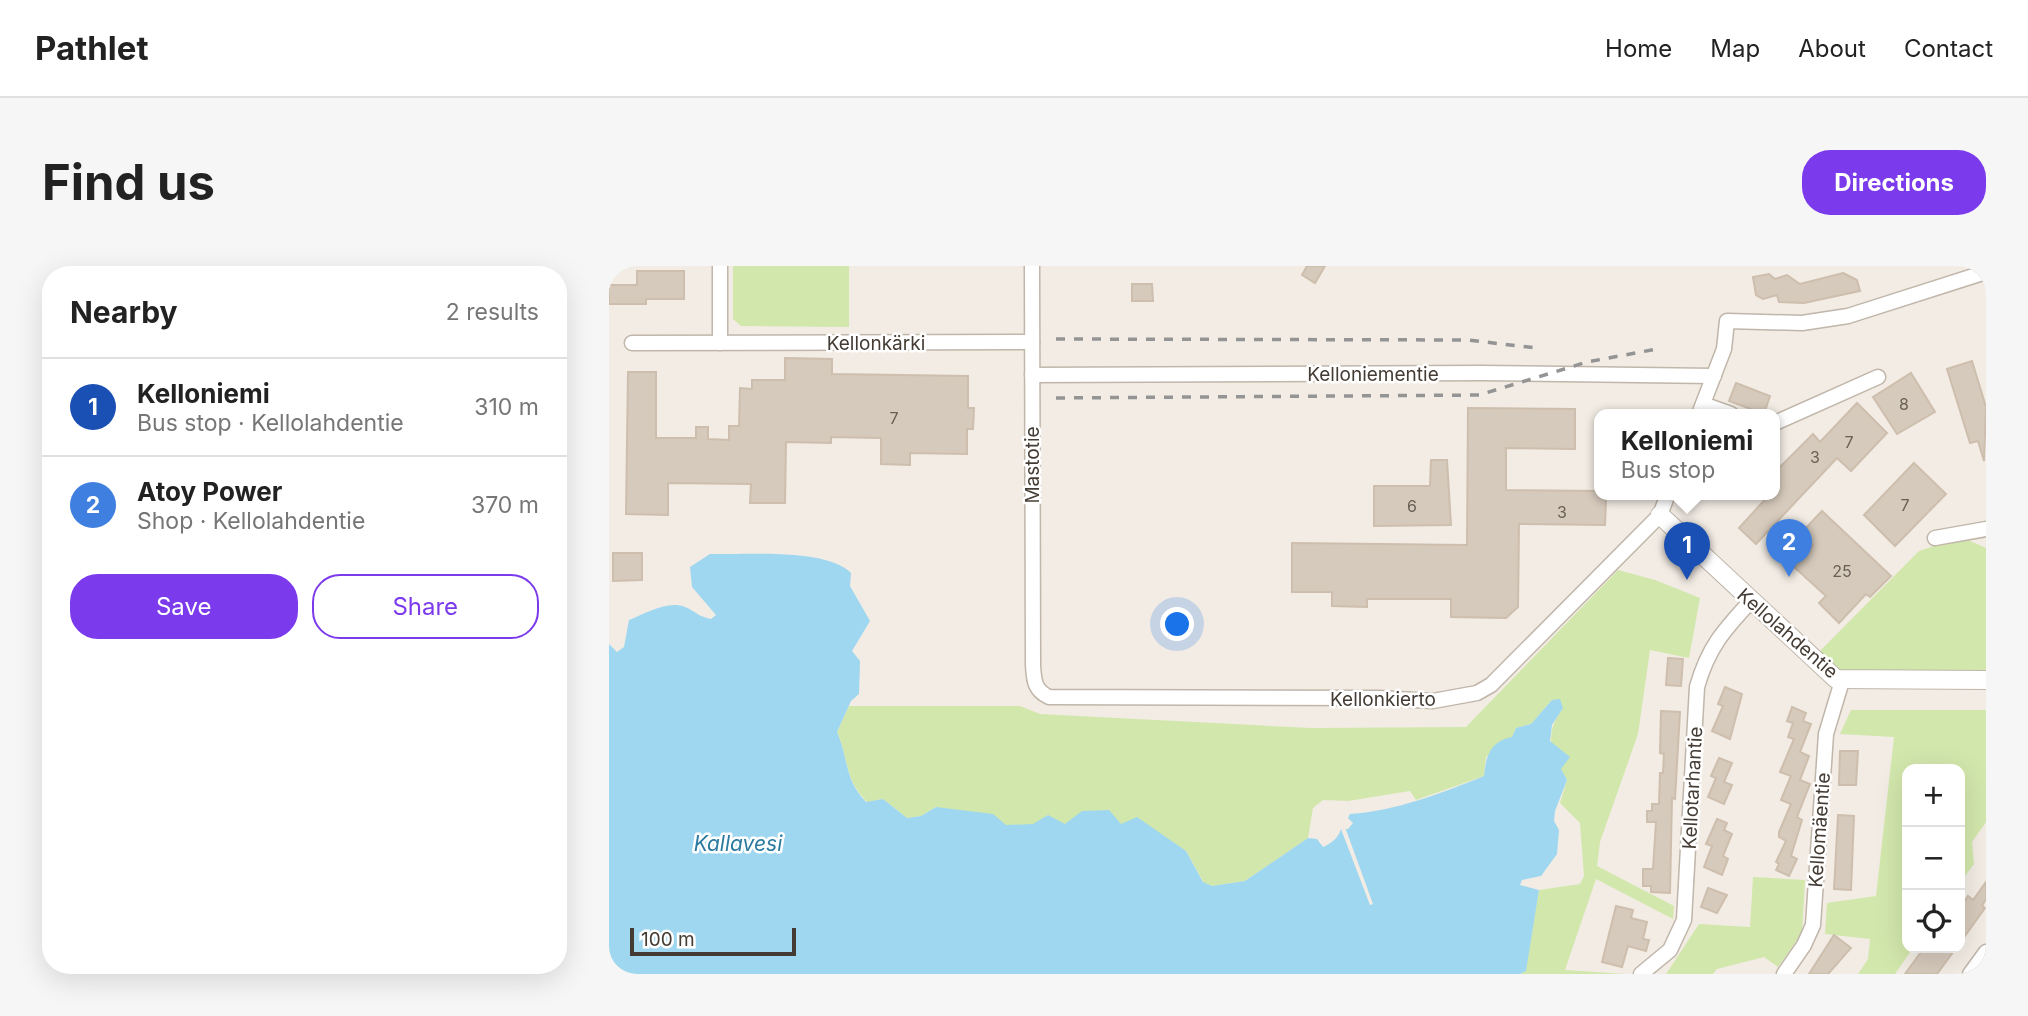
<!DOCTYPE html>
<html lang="en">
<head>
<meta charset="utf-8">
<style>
  :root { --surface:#fff; --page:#f6f6f6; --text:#222; --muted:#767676; --line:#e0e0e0; --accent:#7c3aed }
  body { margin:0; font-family:Inter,sans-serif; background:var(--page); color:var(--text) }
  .controls { position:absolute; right:21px; bottom:21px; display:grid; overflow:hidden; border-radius:14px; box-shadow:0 7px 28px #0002 }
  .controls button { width:63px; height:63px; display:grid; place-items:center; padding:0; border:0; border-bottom:2px solid var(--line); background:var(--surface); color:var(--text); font:35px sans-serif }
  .scale { position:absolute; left:21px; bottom:18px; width:166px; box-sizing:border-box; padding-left:7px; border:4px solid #443c34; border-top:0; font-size:19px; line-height:24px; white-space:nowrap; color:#443c34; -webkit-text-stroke:5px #fff; paint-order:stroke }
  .you { position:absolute; left:569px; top:359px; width:24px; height:24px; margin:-18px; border:5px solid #fff; border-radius:50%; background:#1a73e8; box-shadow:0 0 0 10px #1a73e833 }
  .badge { display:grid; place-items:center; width:46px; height:46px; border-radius:50%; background:var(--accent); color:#fff; font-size:23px; font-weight:700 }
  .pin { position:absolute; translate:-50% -58px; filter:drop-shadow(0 2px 4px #0008) }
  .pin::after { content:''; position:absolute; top:37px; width:24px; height:21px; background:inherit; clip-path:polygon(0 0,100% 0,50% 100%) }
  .popup { position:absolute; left:985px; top:143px; width:186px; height:91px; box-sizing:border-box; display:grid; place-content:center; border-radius:14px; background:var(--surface); filter:drop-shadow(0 2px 5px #0005); font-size:23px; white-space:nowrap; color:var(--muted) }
  .popup b { font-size:26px; color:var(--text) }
  .popup::after { content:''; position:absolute; left:50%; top:100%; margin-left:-14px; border:14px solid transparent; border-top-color:var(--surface) }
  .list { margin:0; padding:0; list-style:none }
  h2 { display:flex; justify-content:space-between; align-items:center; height:91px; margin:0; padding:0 28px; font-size:30px }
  h2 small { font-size:23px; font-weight:400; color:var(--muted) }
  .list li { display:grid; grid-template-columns:46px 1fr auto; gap:21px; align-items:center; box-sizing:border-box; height:98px; padding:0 28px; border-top:2px solid var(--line) }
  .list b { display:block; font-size:26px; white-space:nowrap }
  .list p { margin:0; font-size:23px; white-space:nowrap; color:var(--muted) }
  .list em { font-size:23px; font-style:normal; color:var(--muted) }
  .actions { display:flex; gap:14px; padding:21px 28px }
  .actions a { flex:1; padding:16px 0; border:2px solid var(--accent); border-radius:28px; text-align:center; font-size:24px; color:var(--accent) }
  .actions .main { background:var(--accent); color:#fff }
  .icon { flex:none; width:38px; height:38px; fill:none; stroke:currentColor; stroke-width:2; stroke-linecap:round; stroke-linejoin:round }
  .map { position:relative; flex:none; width:1377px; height:708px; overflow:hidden; border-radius:28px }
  header { display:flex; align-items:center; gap:42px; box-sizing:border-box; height:98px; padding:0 35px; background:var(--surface); border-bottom:2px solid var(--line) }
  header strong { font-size:33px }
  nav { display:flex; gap:38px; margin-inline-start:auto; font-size:24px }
  .intro { display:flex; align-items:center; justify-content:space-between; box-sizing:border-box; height:168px; padding:0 42px }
  h1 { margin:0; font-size:49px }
  .button { padding:18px 32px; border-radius:28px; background:var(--accent); color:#fff; font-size:24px; font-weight:700 }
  main { display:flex; gap:42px; padding:0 42px }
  aside { flex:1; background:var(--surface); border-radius:28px; box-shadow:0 7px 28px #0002 }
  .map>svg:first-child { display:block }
</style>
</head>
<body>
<header>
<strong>Pathlet</strong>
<nav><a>Home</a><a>Map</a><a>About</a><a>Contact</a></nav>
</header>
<div class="intro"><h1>Find us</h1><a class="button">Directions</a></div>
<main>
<aside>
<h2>Nearby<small>2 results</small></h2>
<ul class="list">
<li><span class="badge" style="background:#1a4fb4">1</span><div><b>Kelloniemi</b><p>Bus stop · Kellolahdentie</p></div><em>310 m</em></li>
<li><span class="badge" style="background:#3f7fe0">2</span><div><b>Atoy Power</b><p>Shop · Kellolahdentie</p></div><em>370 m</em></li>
</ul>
<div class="actions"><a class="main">Save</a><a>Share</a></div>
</aside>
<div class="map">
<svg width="1377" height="708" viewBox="0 0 1377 708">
  <rect width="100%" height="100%" fill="#f2ece4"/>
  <!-- green -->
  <g fill="#d2e7ac">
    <polygon points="124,0 240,0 240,61 132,60 124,53"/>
    <polygon points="1352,271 1377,282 1377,408 1238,409 1210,386 1310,285"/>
    <path d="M1009,304l37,10 45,18 -11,60 -39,-8 -12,84 -38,108 -3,24 77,40 -1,13 -77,-40 -31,91 60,4h-105l5,-3 14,-81 41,-6 4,-8 -4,-53 -20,-20 7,-23c-16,-27 -24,-45 -4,-72l-11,-8 -21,24 -15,4 -3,9 -27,20 -2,19 -68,24 -6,-9 -62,10 -25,-1 -10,8 -5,30 -63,43 -33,5 -8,-3 -18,-32 -65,-27 -115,1 -70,-18 -15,9 -14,2 -24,-19 -16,3c-23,-23 -18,-42 -30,-70l12,-26h171l20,8 271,14 155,-1z"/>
    <polygon points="1242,444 1377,444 1377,556 1363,576 1365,598 1351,617 1351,503 1298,503 1298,682 1304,682 1286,708 1249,708 1259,693 1261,673 1216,668 1218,637 1267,630 1285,471 1231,468"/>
    <polygon points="1144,611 1196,614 1193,667 1169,701 1155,691 1108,703 1104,708 1057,708 1090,658 1141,661"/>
  </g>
  <!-- water -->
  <path fill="#9fd7f0" d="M101,288c36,1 116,-6 141,19l-1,13 20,35 -18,30 8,10 -1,33 -8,7 -14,31c12,28 7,47 29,70l17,-3 24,19 14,-2 15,-9 57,7 13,11 27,-1 15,-9 17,9 17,-13 27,-1 12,14 16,-7 49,34 17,31 9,4 33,-5 63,-43 9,1 6,8c8,-3 16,-10 18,-18h7l5,-6 -5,-5 2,-4c46,-3 92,-21 134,-38 2,-21 7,-35 28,-39l4,-9 15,-4 21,-24 8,-1 3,9 -11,17 -2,16 20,16 -9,12 6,11 -12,31 -1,10 5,9 -2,24 -16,22 -19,4 -2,5 19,5 -13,81 -6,3h-911v-330l8,8 7,-5 5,-27c16,-6 38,-20 56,-13 10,4 14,10 26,12l5,-4 -24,-28 -2,-20z"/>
  <!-- pier -->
  <polygon fill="#f2ece4" points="736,561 764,638 761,639 732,563"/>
  <!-- building -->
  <g fill="#d6cabc" stroke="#cebead" stroke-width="2">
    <polygon points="698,0 716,0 706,17 693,9"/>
    <polygon points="28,5 75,5 75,33 37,33 37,38 0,38 0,19 28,19"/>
    <polygon points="1234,7 1248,14 1251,25 1195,37 1170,36 1168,29 1154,33 1147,29 1144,11 1160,8 1166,13 1178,9 1191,18"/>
    <polygon points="523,18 543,18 544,35 523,35"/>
    <polygon points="176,92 223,93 223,108 359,110 359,142 365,142 364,163 358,163 358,188 301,187 301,199 272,198 272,172 222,171 222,177 177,176 176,237 141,237 142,218 59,217 59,249 17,248 19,106 47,106 47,172 87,172 87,161 99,161 99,173 120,174 120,160 130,160 131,122 143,123 143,114 176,114"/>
    <polygon points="1363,95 1377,141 1375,195 1369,175 1361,177 1338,103"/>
    <polygon points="1302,107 1326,146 1288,168 1264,131"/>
    <polygon points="1127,117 1161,130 1155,148 1120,135"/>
    <polygon points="1248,137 1278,167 1242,205 1228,192 1147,278 1130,262 1161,228 1166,228 1166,206 1204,168 1211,176"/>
    <polygon points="859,142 966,143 966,183 897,182 897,224 990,225 997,234 996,259 910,258 909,341 897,352 842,351 842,333 758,333 758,341 723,340 723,326 683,326 683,277 858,279"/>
    <polygon points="822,194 838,194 842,259 765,260 765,220 821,220"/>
    <polygon points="1305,197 1337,228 1286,280 1255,249"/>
    <polygon points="1213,245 1282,310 1261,331 1257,328 1230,357 1210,337 1217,330 1184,300 1204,279 1192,267"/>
    <polygon points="4,287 33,287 33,314 4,315"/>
    <polygon points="1059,392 1074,393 1072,420 1057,419"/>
    <polygon points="1116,421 1133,428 1121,473 1103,465 1114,440 1109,438"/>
    <polygon points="1183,441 1197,447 1194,455 1202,458 1191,486 1200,490 1191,514 1201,518 1188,551 1193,554 1182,590 1188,593 1180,610 1167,604 1170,598 1167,596 1177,575 1170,571 1170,566 1182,538 1172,534 1182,510 1171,506 1185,473 1179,471 1184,457 1178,455"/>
    <polygon points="1052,445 1071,446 1066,533 1063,532 1061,627 1042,626 1042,620 1034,620 1034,603 1044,603 1047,556 1038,556 1038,545 1043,545 1043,538 1050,538 1051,507 1054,507 1055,488 1051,487"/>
    <polygon points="1231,485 1249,485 1247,519 1230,519"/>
    <polygon points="1110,492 1123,497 1115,516 1123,519 1115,538 1099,531 1107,512 1102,510"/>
    <polygon points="1229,549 1245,550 1242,624 1225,623"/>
    <polygon points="1108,553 1118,557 1115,564 1123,568 1114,590 1119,593 1113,609 1095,601 1103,580 1097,578"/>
    <polygon points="1377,616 1377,633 1373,640 1376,642 1351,677 1351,642 1359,630 1364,634"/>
    <polygon points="1099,622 1118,629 1108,647 1092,641"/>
    <polygon points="1007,640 1024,644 1022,652 1038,656 1034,673 1040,674 1037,685 1019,680 1013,701 993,696"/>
    <polygon points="1225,669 1242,682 1219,708 1200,708"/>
    <polygon points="1315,682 1347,682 1328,708 1296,708"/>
  </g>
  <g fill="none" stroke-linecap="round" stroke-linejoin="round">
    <!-- minor casing -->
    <g stroke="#c0b6aa" stroke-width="17">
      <g id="minor">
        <polyline points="111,0 111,77"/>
        <path d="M423,0l1,399c1,15 1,25 16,32l330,1 54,3 44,-8 14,-8 169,-170 8,-21"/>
        <polyline points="23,77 423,76"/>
        <polyline points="423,109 871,107 1105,110"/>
        <polyline points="1094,138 1122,148"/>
        <polyline points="1090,148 1115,83 1118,55 1193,57 1239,50 1377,6"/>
        <polyline points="1166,157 1269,111"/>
        <polyline points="1326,272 1377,263"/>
        <path d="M1032,708l29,-24 14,-30 13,-233c11,-39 26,-56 53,-85"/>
        <polyline points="1175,708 1195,679 1204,659 1217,468 1233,415"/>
        <polyline points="1361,708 1377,686"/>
      </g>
    </g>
    <!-- tertiary casing -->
    <g stroke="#c0b6aa" stroke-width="20">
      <polyline id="tertiary" points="1051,249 1227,413 1377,414"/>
    </g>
    <!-- minor -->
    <use href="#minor" stroke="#fff" stroke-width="14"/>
    <!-- tertiary -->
    <use href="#tertiary" stroke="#fff" stroke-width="18"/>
    <!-- rail -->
    <g stroke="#949494" stroke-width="3.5" stroke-dasharray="9 9" stroke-linecap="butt">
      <polyline points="447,73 859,74 927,82"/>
      <polyline points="447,132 870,129 978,96 1048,83"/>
    </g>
  </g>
  <g text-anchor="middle" stroke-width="5" stroke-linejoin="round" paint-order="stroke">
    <!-- number labels -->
    <g font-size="16" fill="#686056">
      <text x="1295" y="144">8</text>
      <text x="285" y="158">7</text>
      <text x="1240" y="182">7</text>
      <text x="1206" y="197">3</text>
      <text x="1296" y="245">7</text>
      <text x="803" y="246">6</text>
      <text x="953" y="252">3</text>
      <text x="1233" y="311">25</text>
    </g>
    <!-- street labels -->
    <g font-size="19" fill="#443c34" stroke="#fff">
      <text x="267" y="84">Kellonkärki</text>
      <text x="764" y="115">Kelloniementie</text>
      <text transform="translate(423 199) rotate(-90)" y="7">Mastotie</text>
      <text transform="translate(1179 367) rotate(41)" y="7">Kellolahdentie</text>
      <text x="774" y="440">Kellonkierto</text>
      <text transform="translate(1083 522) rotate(-87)" y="7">Kellotarhantie</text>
      <text transform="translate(1210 564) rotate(-86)" y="7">Kellomäentie</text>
    </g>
    <!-- water labels -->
    <g font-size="21" font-style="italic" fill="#2b7a9f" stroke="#fff">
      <text x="129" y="585">Kallavesi</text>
    </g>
  </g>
</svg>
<div class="controls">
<button>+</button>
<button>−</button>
<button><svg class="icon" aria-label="locate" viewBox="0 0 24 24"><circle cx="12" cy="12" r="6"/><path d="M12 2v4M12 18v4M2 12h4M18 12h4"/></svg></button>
</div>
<div class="scale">100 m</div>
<div class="you"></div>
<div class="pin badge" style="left:1078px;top:314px;background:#1a4fb4">1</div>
<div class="popup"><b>Kelloniemi</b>Bus stop</div>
<div class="pin badge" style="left:1180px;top:311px;background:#3f7fe0">2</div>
</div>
</main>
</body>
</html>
